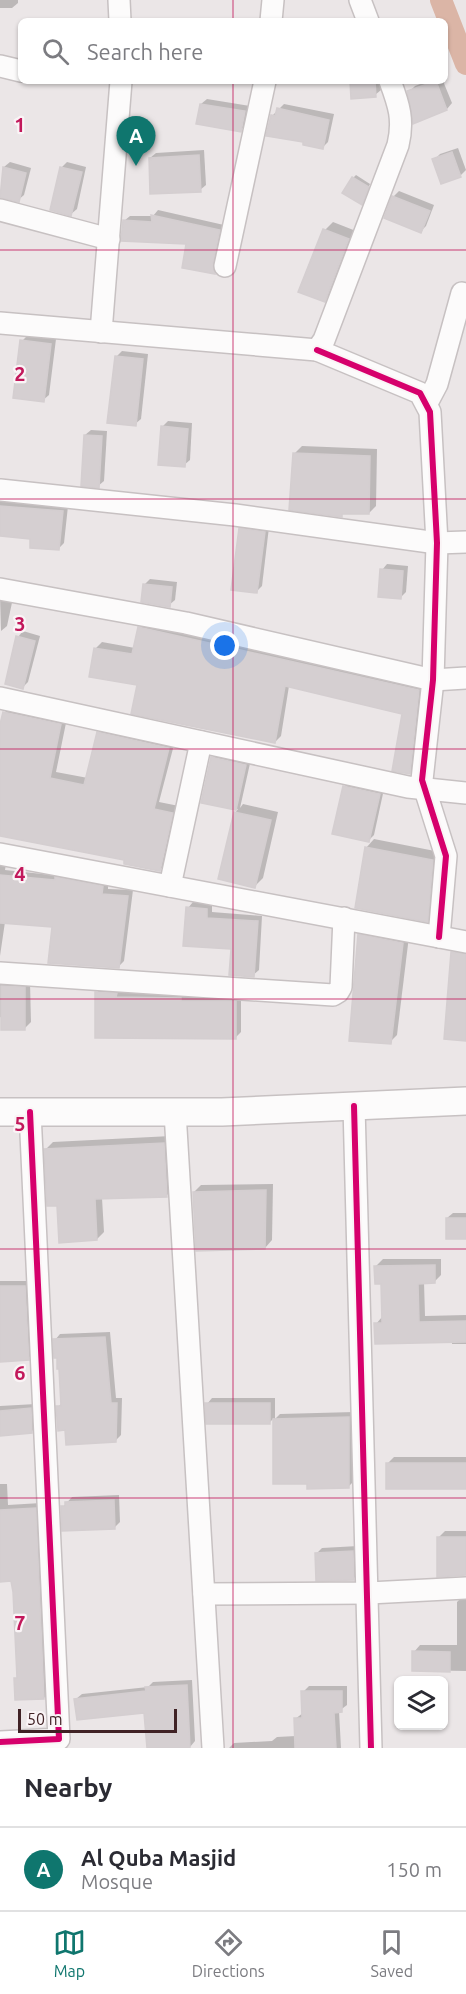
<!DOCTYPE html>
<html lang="en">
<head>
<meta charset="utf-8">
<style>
  :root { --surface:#fff; --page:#f2f2f3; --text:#2b2b33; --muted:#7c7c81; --line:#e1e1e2; --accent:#0f766e }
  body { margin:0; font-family:Ubuntu,sans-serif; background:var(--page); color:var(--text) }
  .controls { position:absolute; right:18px; bottom:18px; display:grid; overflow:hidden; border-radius:9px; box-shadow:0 2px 4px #0004 }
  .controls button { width:54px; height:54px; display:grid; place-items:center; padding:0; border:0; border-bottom:2px solid var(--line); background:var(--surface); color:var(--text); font:30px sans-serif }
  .scale { position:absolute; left:18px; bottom:15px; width:159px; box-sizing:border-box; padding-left:6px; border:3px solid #402225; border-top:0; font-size:16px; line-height:21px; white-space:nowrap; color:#402225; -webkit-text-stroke:4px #faf4f6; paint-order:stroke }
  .you { position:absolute; left:225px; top:646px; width:21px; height:21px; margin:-15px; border:4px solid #fff; border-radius:50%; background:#1a73e8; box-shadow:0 0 0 9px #1a73e833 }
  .badge { display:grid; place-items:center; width:39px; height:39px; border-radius:50%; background:var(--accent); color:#fff; font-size:20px; font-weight:700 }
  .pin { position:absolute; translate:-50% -50px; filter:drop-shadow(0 2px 3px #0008) }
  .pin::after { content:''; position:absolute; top:32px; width:21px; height:18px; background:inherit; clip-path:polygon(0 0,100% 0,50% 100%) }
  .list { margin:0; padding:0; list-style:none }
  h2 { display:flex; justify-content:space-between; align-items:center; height:78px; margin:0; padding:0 24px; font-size:26px }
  h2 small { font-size:20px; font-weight:400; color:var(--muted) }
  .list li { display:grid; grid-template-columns:39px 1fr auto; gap:18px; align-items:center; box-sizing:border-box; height:84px; padding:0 24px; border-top:2px solid var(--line) }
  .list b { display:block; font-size:22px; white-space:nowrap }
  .list p { margin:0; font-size:20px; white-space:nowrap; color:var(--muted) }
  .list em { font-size:20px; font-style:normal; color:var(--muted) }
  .icon { flex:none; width:33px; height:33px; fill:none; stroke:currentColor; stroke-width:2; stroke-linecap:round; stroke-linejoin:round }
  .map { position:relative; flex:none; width:466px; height:1748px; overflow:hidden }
  .search { position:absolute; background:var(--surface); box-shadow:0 2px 4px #0004; left:18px; right:18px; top:18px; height:66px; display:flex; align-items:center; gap:15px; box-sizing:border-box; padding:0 21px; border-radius:9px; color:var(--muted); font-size:22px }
  .sheet { height:162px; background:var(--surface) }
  nav { display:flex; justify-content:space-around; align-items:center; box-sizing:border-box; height:84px; border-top:2px solid var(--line); background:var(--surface); font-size:16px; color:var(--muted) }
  nav a { display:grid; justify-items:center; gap:3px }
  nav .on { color:var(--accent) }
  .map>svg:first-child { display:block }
</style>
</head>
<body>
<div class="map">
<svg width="466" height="1748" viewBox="0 0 466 1748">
  <rect width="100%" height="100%" fill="#ebe6e7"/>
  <!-- shadow -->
  <g fill="#0003">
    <polygon points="0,0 18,0 18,3 12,8 0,8"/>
    <polygon points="351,81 380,81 381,90 375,95"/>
    <polygon points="428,81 443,81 452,103 447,109 414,122 409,92 415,86"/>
    <polygon points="207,99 250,106 246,124 241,130 201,104"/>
    <polygon points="284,104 334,114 328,142 322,148 305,140 272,116"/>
    <polygon points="458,148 466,170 460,176 434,160 440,154"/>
    <polygon points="204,150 206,185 200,190 150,158 156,153"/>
    <polygon points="10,162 31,168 24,195 18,200 0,197 4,167"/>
    <polygon points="67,162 86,167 77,209 71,214 61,168"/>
    <polygon points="356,175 370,184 361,203 353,178"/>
    <polygon points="399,191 434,205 426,226 420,232 386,217 394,196"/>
    <polygon points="158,210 224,225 220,267 215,272 184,267 188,243 124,221 130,216 153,216"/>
    <polygon points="333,222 356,231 333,292 324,300 325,230"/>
    <polygon points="27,336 56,339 49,395 43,400 22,341"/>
    <polygon points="122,351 148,354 141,419 135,424 117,356"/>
    <polygon points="168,421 192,423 190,460 184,465 162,427"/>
    <polygon points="91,430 107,431 104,481 98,486 85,435"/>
    <polygon points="302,446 377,449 376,506 369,513 344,513 341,515 294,454"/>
    <polygon points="0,500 68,506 64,543 58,549 32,538 0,535"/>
    <polygon points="246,524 269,527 262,586 256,592 240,529"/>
    <polygon points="387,564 408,566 406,592 401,597 382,570"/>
    <polygon points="150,579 177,582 175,600 169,605 144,585"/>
    <polygon points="0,595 13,598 7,626 1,631"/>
    <polygon points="146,622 425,684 415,767 409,773 403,713 289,686 281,736 275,742 138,684 95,649 102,642 135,648 139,628"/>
    <polygon points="23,631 40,636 28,682 23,687 18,637"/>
    <polygon points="11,706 67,718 56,772 88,778 98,733 105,726 175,741 159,802 179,806 166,863 160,870 126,859 0,834 0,729 4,713"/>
    <polygon points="218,752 251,759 240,808 243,804 278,812 263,878 255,886 235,813 238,809 203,802 212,758"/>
    <polygon points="350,781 384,789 374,835 368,841 344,787"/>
    <polygon points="374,839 440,852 435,912 427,920 366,848"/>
    <polygon points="0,864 6,864 5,870 108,881 108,889 133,890 124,961 118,967 54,926 5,922 0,956"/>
    <polygon points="193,902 212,904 212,912 262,916 259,970 253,975 233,948 188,908"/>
    <polygon points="366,928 409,936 397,1035 390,1042 359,935"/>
    <polygon points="0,977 30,982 31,1022 25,1028 0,1017"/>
    <polygon points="102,987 122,988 121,992 186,993 186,996 241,996 241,1032 236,1037 97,993"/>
    <polygon points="171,1136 174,1188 167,1195 102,1198 104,1232 97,1239 58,1204 46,1149 53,1142"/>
    <polygon points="273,1184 272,1240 265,1248 194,1192 201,1185"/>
    <polygon points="453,1213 466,1213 466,1237 447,1218"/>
    <polygon points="383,1259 441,1259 441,1275 434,1282 424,1282 425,1316 466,1315 466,1344 452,1344 452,1340 376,1324 382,1317 382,1283 376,1266"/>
    <polygon points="0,1281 31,1281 34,1353 28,1358 0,1360"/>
    <polygon points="110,1332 116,1398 122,1398 121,1435 115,1441 66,1429 58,1407 63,1402 55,1340 60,1334"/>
    <polygon points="212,1398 275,1398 275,1419 280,1414 354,1412 354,1481 349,1486 274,1482 274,1418 270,1422 207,1404"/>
    <polygon points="36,1404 37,1426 31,1432 0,1434 0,1406"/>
    <polygon points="394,1457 466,1457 466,1487 387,1464"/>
    <polygon points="0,1484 7,1484 8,1505 41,1503 49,1692 44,1698 16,1679 19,1676 13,1579 0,1580"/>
    <polygon points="119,1495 120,1522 115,1527 63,1507 72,1497"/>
    <polygon points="445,1531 466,1531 466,1575 438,1538"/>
    <polygon points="358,1546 359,1573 353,1579 317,1553 322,1548"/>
    <polygon points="464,1595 466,1595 466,1671 413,1670 414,1652 420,1645 457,1645 457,1602"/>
    <polygon points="192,1680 195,1741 190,1747 148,1748 145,1711 76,1699 82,1694 148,1687 153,1682"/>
    <polygon points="309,1686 347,1686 347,1705 339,1711 341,1748 229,1748 234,1743 272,1741 277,1737 296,1736 295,1719 303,1713 303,1692"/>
  </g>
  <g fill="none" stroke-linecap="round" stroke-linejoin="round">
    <!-- canal -->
    <polyline stroke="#dbb5a6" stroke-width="22" points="441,0 466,64"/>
  </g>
  <!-- building -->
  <g fill="#d5cfd1" stroke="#d4ced0" stroke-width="1.5">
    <polygon points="350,81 375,81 376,97 351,99"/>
    <polygon points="436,81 447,110 413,124 407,91"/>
    <polygon points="200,104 245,111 241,132 196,124"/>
    <polygon points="277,108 329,120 323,149 303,145 303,142 266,136 271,115 275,116"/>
    <polygon points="452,152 461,177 441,184 432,159"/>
    <polygon points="199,155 201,192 150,194 149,158"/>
    <polygon points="3,167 26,173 19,202 0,198"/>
    <polygon points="60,167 82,172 71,216 50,210"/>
    <polygon points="352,177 369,187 362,205 342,193"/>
    <polygon points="392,196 430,211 421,233 384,218"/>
    <polygon points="151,215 220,230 213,263 215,274 182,268 186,244 121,241 123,220 152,222"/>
    <polygon points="323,229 349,239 325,302 298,292"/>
    <polygon points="20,340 51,344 44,402 13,398"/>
    <polygon points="115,356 143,359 136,426 107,423"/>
    <polygon points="161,426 188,429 185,467 158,465"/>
    <polygon points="84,435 102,436 99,488 81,486"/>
    <polygon points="293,453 370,456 369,514 342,514 342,517 289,510"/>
    <polygon points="0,506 63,511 59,550 30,548 30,539 0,536"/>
    <polygon points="239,528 265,532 257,593 231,590"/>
    <polygon points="380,569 403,571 401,599 378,597"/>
    <polygon points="143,584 172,587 170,607 141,602"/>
    <polygon points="138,627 419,690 410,774 392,771 402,714 285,686 275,743 131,714 137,685 89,677 94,648 132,654"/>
    <polygon points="16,636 35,641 23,689 5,684"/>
    <polygon points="3,712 61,724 50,778 84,785 97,732 169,748 154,809 173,813 160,871 124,864 124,860 0,836 0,724"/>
    <polygon points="211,757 246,765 236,810 201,803"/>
    <polygon points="343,786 380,794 369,842 332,834"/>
    <polygon points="234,812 271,820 255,888 218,879"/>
    <polygon points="365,847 433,860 428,922 355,908"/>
    <polygon points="0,875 55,880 55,877 103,886 102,894 128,896 119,968 48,963 52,927 0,923"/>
    <polygon points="186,907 207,909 207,918 258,921 254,977 229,975 231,949 183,946"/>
    <polygon points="358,934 403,943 391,1044 349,1041"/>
    <polygon points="451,952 466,954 466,1041 444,1039"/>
    <polygon points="1,986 25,987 25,1030 1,1030"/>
    <polygon points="95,992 117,993 116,997 181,998 181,1001 236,1001 236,1039 95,1038"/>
    <polygon points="164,1143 167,1197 95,1199 97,1240 59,1243 57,1206 47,1206 44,1149"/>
    <polygon points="266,1190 265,1249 196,1251 193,1192"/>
    <rect x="446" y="1218" width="20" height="21"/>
    <polygon points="435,1265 435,1283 418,1284 419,1322 466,1321 466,1342 375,1344 374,1323 382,1323 381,1284 375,1284 374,1266"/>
    <polygon points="0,1286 25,1286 29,1360 0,1362"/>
    <polygon points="105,1337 111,1403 117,1403 116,1442 66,1445 65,1430 58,1431 56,1406 61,1406 59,1369 57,1369 57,1358 54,1358 53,1339"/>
    <polygon points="205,1403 270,1403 270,1424 206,1424"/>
    <polygon points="31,1408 32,1433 0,1436 0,1411"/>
    <polygon points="349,1417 349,1488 307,1489 307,1484 273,1484 273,1419"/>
    <rect x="386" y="1463" width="80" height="26"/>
    <polygon points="114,1500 115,1529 62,1531 61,1506 65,1506 65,1502"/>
    <polygon points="36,1508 44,1699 15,1700 14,1678 17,1678 13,1592 11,1581 0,1582 0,1510"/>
    <polygon points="437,1537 466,1537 466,1575 437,1577"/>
    <polygon points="353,1551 354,1580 316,1581 315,1553"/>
    <polygon points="412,1651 450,1652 450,1672 412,1671"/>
    <polygon points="187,1685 190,1748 147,1748 144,1713 77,1720 74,1699 146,1691 145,1687"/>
    <polygon points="301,1691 342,1691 342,1712 334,1713 336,1748 295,1748 294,1718 302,1718"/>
  </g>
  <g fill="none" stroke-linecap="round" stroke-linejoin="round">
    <!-- minor casing -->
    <g stroke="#c7c1c2" stroke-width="24">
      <g id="minor">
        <polyline points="119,0 120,21"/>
        <polyline points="360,0 368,21"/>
        <polyline points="271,21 273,0"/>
        <polyline points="0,66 21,71"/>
        <polyline points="0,210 109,239"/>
        <polyline points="225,266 265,81"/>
        <path d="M0,323l317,27 7,-10 74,-195c6,-25 1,-40 -8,-64"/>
        <polyline points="101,332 121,81"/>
        <polyline points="317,350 420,393 430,412 437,543 433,680 422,780 446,856 439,937"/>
        <polyline points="427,403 437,384 462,293"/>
        <polyline points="0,490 235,515 437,543 466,542"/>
        <polyline points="0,589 186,623 433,680 466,678"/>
        <polyline points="0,698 408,787 466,793"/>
        <polyline points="0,854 466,942"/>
        <polyline points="170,886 201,742"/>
        <polyline points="0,973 333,995 338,992 341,987 344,918"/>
        <polyline points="354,1106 371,1748"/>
        <polyline points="175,1112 213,1748"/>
        <polyline points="204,1594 369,1593 466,1588"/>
        <polyline points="0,1742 59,1739 30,1112"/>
      </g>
    </g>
    <!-- tertiary casing -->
    <g stroke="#c7c1c2" stroke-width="30">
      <polyline id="tertiary" points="0,1112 222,1112 466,1101"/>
    </g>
    <!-- minor -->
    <use href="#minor" stroke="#fcfbfb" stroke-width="21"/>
    <!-- tertiary -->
    <use href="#tertiary" stroke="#fcfbfb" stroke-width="27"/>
    <!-- cycleway casing -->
    <g stroke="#faf4f6" stroke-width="10">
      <g id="cycleway">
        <polyline points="317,350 420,393 430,412 437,543 433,680 422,780 446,856 439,937"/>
        <polyline points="354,1106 371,1748"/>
        <polyline points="0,1742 59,1739 30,1112"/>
      </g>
    </g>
    <!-- cycleway -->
    <use href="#cycleway" stroke="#d6006c" stroke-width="6"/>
  </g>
  <!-- grid -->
  <path fill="none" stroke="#c2185b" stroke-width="1.5" stroke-opacity="0.55" d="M233,0v21M233,81v1667M0,250h466M0,499h466M0,749h466M0,999h466M0,1249h466M0,1498h466"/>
  <g font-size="20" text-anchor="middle" font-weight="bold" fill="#c2185b" stroke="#faf4f6" stroke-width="4.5" stroke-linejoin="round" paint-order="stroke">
    <text x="20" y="132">1</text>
    <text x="20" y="381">2</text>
    <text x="20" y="631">3</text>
    <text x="20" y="881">4</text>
    <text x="20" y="1131">5</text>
    <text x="20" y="1380">6</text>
    <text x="20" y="1630">7</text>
  </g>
</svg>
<div class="controls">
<button><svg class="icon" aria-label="layers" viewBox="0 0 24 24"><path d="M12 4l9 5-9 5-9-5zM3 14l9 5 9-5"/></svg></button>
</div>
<div class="scale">50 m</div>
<div class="you"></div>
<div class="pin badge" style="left:136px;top:166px">A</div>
<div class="search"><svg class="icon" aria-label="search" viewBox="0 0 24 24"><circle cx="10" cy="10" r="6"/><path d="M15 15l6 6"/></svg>Search here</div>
</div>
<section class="sheet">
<h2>Nearby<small></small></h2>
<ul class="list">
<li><span class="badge">A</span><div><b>Al Quba Masjid</b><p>Mosque</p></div><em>150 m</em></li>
</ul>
</section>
<nav>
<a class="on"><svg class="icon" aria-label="map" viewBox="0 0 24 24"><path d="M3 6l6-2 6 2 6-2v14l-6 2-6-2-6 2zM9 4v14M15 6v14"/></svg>Map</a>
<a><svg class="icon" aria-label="directions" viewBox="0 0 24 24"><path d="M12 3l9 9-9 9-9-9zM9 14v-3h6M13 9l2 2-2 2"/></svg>Directions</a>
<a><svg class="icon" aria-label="saved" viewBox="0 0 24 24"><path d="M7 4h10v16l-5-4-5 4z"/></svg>Saved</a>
</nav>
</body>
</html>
